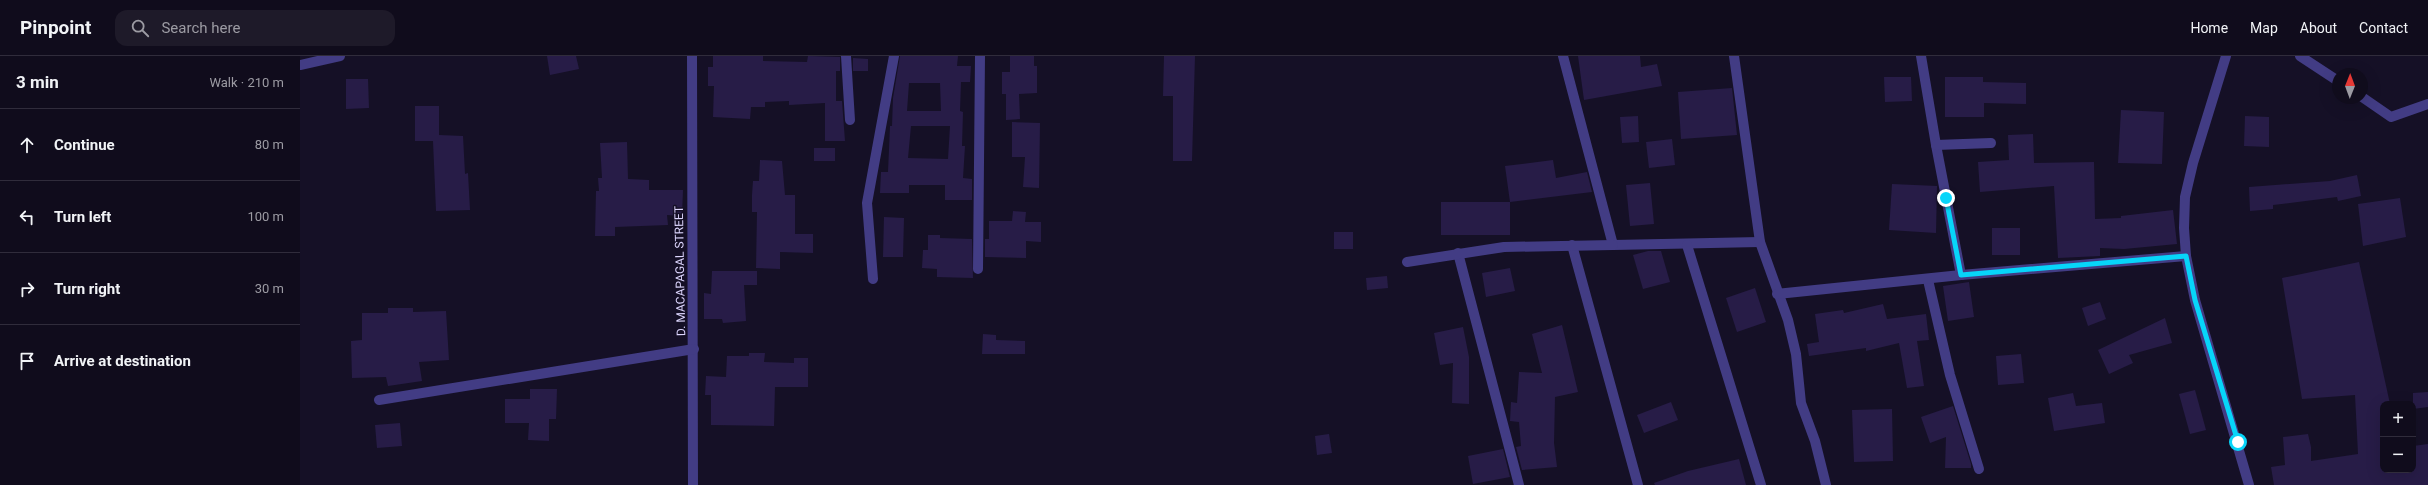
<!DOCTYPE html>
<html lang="en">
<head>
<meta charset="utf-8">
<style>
  :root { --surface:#100c1c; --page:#1e1a29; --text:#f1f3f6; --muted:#9c9ba3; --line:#302c3b }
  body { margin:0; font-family:Roboto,sans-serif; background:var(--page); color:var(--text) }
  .controls { position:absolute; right:12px; bottom:12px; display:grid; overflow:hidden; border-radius:8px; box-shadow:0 4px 16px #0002 }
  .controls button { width:36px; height:36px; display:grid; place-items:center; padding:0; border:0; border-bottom:1px solid var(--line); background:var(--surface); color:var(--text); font:20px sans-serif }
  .compass { position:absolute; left:2032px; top:12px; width:36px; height:36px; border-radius:50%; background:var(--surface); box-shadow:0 4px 16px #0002; rotate:1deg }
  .stop { position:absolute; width:12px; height:12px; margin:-9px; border:3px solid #07d5f9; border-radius:50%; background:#fff }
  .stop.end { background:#07d5f9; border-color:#fff; box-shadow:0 1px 4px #0008 }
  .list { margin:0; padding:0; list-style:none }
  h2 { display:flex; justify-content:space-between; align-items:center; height:52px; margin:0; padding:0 16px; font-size:17px }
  h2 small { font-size:13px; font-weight:400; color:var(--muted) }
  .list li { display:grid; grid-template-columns:26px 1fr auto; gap:12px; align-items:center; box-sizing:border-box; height:72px; padding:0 16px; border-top:1px solid var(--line) }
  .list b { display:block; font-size:15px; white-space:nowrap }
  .list em { font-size:13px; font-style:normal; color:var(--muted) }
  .icon { flex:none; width:22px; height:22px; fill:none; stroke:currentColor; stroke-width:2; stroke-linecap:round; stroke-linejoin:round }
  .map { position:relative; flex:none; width:2128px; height:429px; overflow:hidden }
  header { display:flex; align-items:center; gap:24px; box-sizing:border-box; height:56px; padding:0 20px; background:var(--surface); border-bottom:1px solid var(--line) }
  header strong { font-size:19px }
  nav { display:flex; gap:22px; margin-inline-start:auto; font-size:14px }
  .search { width:280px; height:36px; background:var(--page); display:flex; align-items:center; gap:10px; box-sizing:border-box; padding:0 14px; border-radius:12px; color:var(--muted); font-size:15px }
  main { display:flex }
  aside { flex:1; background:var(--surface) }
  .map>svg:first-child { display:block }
</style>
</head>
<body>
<header>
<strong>Pinpoint</strong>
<div class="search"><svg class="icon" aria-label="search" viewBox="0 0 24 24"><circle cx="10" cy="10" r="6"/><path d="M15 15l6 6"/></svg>Search here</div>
<nav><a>Home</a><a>Map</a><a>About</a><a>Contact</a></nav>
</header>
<main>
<aside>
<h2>3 min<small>Walk · 210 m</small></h2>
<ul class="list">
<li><svg class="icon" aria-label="ahead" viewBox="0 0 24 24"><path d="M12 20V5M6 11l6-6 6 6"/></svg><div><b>Continue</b></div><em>80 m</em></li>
<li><svg class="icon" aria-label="left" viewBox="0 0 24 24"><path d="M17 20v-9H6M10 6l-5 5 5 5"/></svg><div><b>Turn left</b></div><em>100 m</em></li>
<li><svg class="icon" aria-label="right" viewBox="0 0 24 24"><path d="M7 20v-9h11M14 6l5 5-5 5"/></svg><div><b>Turn right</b></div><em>30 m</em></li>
<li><svg class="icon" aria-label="arrive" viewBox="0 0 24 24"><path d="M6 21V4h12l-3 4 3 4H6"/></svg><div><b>Arrive at destination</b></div></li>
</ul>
</aside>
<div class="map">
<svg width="2128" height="429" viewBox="0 0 2128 429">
  <rect width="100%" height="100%" fill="#151026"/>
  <!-- building -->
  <g fill="#271c47" fill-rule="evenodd">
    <polygon points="247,0 276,0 279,13 250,19"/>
    <polygon points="413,0 463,0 463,5 507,6 508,0 540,1 540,15 536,15 536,45 542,45 545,85 525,85 525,47 489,49 489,45 465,46 465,51 451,51 450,63 413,61 414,30 408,30 408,11 413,11"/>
    <path d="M600,0h58l-1,10h14l-1,16h-9l-1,29 3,1 -1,34h3l-2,32 9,1v21h-27v-15h-36v8h-29l1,-21h7l2,-46h2l1,-28zM609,27h31l1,28h-34zM611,70h39l-2,33 -40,-1z"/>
    <polygon points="710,0 734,0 734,10 737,10 737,37 719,38 720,63 706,64 706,38 702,38 702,16 710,16"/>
    <polygon points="864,0 895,0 892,105 873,105 873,40 863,40"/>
    <polygon points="1278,0 1340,0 1341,11 1357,8 1362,30 1284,44"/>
    <polygon points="553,2 568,3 568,15 553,15"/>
    <polygon points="1584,21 1611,21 1612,45 1585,46"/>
    <polygon points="1645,21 1683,21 1683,26 1726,27 1726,48 1684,47 1684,61 1645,61"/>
    <polygon points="46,23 68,23 69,52 46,53"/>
    <polygon points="1432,32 1437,79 1381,83 1378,36"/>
    <polygon points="115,50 139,50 139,79 163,80 165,118 168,117 170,154 136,155 133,85 115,85"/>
    <polygon points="1821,54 1864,56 1862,108 1818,107"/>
    <polygon points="1338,60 1339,86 1322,87 1320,61"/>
    <polygon points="1945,60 1969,61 1969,91 1944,90"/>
    <polygon points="712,66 740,67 739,132 723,131 725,101 712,101"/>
    <polygon points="1733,78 1734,107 1794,106 1795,163 1821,162 1821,160 1873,154 1877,188 1824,193 1800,192 1800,200 1758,202 1754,130 1680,136 1678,106 1709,104 1708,79"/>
    <polygon points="1372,83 1375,109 1349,112 1346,86"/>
    <polygon points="327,86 328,123 349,124 349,134 383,134 382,160 367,159 368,169 315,171 315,180 295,180 296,135 299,135 298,122 302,122 300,87"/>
    <rect x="514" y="92" width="21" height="13"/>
    <polygon points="460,104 482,105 485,139 495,139 495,178 513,178 513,197 480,196 480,213 456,212 457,156 452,156 452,139 453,125 459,125"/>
    <polygon points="1253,104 1256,122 1287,116 1292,136 1210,146 1205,110"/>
    <polygon points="2057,119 2061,140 2038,145 2037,141 1973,149 1973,153 1950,155 1949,131 2030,125"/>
    <polygon points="1350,127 1354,168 1330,170 1326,129"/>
    <polygon points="1592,128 1637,130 1636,177 1589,174"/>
    <polygon points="2100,142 2106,181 2063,190 2058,148"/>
    <rect x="1141" y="146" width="69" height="33"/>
    <polygon points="713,155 726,156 725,166 741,166 741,186 726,185 726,202 685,201 685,183 689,183 689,165 712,165"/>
    <polygon points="584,161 604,162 603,201 583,201"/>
    <rect x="1692" y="172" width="28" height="27"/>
    <rect x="1034" y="176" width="19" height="17"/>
    <polygon points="628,179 640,179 640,182 672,183 673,222 637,221 637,213 622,212 623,194 628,194"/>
    <polygon points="1348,195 1361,195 1370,226 1343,233 1333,199"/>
    <polygon points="2059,206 2090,348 2083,348 2083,414 2113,414 2113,390 2128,388 2128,429 1974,429 1971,411 1985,409 1983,381 2008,378 2011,391 2011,405 2058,398 2055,339 2002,343 1982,222"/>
    <polygon points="1210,212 1215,235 1186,241 1182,217"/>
    <polygon points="412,215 457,215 457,229 444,229 446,265 423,267 422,263 404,263 404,237 411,238"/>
    <polygon points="1087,220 1088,232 1067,234 1066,222"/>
    <polygon points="1669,226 1674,261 1648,265 1643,230"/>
    <polygon points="1455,232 1466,266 1437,276 1426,242"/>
    <polygon points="1800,246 1806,263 1788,270 1782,252"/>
    <polygon points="1583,248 1587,263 1626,258 1629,284 1617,285 1624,330 1607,332 1599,287 1566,295 1566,292 1509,300 1507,288 1519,286 1515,258 1543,254 1544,257"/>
    <polygon points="88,252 113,252 113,256 146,255 149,304 119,306 122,325 88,330 86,321 52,322 51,285 62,284 62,257 88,257"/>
    <polygon points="1865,262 1872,287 1829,299 1833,307 1809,318 1798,294"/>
    <polygon points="1262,269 1278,336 1255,341 1254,387 1257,411 1222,414 1216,391 1221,390 1219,366 1210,365 1211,346 1217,347 1219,316 1242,317 1232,278"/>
    <polygon points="1163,271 1169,301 1169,348 1152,347 1153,307 1140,309 1134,277"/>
    <polygon points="683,278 696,279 696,284 725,285 725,298 682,298"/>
    <polygon points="449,297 465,297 464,306 494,307 494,302 508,302 508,331 475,331 474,370 411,369 411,339 405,339 406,320 426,321 427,300 449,300"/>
    <polygon points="1721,298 1724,327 1698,329 1696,300"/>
    <polygon points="230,333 257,333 256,363 249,363 249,385 228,384 229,367 205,367 205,343 230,343"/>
    <polygon points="1895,334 1906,374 1890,378 1879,338"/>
    <polygon points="2128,336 2128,351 2113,353 2113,337"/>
    <polygon points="1773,337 1776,350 1802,347 1805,367 1754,375 1748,342"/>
    <polygon points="1371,346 1378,364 1344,377 1337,359"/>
    <polygon points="1653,350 1671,408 1671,412 1645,412 1646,381 1630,387 1621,361"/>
    <polygon points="1592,353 1593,405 1554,406 1552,354"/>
    <polygon points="100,367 102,390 77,392 75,369"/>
    <polygon points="1029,378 1032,397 1017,399 1015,380"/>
    <polygon points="1203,393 1210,421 1173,428 1168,400"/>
    <polygon points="1439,403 1446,429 1355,429 1354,427 1388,415"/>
  </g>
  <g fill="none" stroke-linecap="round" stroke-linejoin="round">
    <!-- minor -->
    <g stroke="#423c84" stroke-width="10">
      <polyline points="392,0 393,429"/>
      <polyline points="546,0 550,64"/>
      <polyline points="1263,0 1313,189 1460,186"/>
      <polyline points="1434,0 1460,186 1488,264 1496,298 1501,347 1515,385 1526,429"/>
      <polyline points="1621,0 1636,89 1661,219"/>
      <polyline points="1926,0 1893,107 1885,141 1884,172 1886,200 1895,244 1949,429"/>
      <polyline points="2000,0 2038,25"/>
      <polyline points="0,9 40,0"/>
      <polyline points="2062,41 2091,61 2128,48"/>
      <polyline points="1636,89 1691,87"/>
      <polyline points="1272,189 1338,429"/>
      <polyline points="1387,189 1461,429"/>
      <polyline points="1158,197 1219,429"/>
      <polyline points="1107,206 1204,191 1313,189"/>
      <polyline points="678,213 680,0"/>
      <polyline points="573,223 567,147 594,0"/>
      <polyline points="1628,224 1650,319 1679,413"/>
      <polyline points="1477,238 1661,219 1886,200"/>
      <polyline points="79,344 394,293"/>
    </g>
  </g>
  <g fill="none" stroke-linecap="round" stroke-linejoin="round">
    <!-- route -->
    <polyline stroke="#07d5f9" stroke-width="5" points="1646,142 1661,219 1886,200 1895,244 1938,386"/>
  </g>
  <g text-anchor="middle" stroke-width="3" stroke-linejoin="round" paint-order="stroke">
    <!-- street labels -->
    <g font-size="12" fill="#ddd6fe" stroke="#151026">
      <text transform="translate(380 215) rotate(-91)" y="4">D. MACAPAGAL STREET</text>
    </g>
  </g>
</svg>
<div class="controls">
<button>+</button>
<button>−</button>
</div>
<svg class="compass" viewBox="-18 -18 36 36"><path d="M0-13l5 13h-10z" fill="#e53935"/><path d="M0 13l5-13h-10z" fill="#9c9ba3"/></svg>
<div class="stop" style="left:1938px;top:386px"></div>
<div class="stop end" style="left:1646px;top:142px"></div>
</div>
</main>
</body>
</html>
